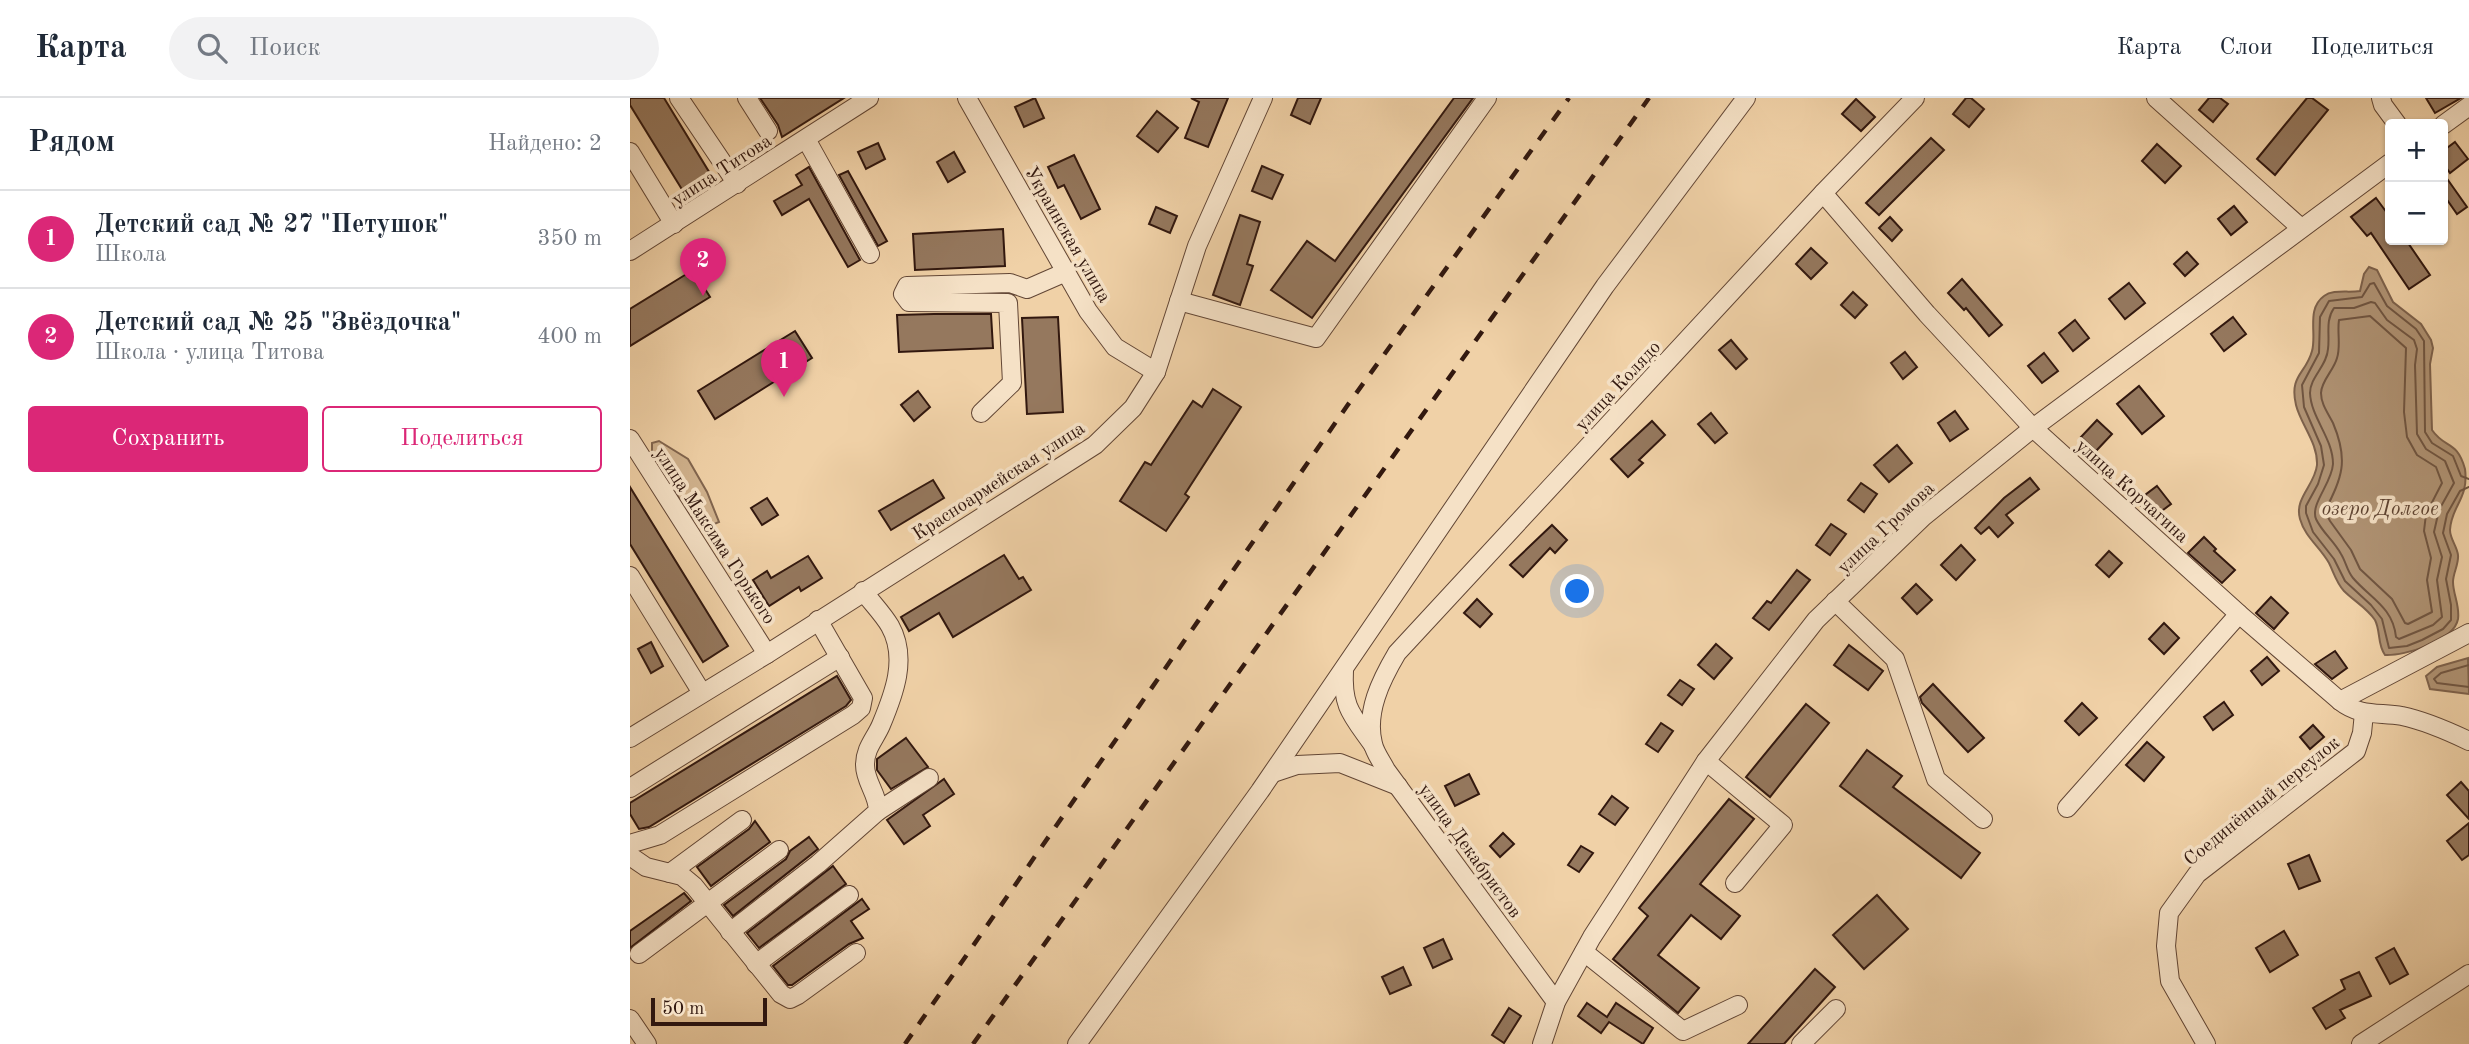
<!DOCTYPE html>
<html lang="ru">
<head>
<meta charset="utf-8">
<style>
  :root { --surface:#fff; --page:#f2f2f3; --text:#1f2937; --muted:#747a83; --line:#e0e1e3; --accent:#db2777 }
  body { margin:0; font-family:"Old Standard TT",serif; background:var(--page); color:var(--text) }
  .controls { position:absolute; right:21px; top:21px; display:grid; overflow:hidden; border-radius:7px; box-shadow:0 2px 5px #0004 }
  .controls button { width:63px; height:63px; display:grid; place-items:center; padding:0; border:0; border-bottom:2px solid var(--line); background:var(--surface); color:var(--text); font:35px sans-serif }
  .scale { position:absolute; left:21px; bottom:18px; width:116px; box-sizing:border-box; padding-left:7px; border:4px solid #32180f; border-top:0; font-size:19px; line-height:24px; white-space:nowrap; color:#32180f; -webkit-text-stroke:5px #f5e1c6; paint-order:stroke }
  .you { position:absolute; left:948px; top:494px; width:24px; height:24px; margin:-18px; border:5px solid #fff; border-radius:50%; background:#1a73e8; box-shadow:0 0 0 10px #1a73e833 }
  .badge { display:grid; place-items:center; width:46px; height:46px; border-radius:50%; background:var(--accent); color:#fff; font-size:23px; font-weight:700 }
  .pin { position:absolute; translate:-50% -58px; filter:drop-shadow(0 2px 4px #0008) }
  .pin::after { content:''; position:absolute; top:37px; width:24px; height:21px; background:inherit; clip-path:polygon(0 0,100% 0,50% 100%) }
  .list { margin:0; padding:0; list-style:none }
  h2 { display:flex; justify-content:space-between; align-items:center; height:91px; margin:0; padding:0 28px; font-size:30px }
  h2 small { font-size:23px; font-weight:400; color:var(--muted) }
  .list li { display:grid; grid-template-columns:46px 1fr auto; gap:21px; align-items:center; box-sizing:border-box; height:98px; padding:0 28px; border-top:2px solid var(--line) }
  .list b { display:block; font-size:26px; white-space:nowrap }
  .list p { margin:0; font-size:23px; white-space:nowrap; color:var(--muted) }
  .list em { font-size:23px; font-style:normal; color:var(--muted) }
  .actions { display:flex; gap:14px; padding:21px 28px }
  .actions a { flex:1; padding:16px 0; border:2px solid var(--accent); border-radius:7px; text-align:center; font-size:24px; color:var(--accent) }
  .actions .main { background:var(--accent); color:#fff }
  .icon { flex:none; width:38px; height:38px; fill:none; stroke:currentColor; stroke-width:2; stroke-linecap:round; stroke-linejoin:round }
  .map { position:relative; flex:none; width:1839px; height:946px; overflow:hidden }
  header { display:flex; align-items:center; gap:42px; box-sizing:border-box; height:98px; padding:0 35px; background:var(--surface); border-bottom:2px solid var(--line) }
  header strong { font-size:33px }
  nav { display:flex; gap:38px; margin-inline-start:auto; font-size:24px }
  .search { width:490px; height:63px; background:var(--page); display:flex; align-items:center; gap:18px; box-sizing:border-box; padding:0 24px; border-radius:38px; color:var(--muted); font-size:26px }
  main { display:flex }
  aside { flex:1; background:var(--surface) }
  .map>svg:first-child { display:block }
</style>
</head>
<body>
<header>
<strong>Карта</strong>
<div class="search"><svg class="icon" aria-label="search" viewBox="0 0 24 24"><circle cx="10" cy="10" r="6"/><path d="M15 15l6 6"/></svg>Поиск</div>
<nav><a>Карта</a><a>Слои</a><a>Поделиться</a></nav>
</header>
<main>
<aside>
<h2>Рядом<small>Найдено: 2</small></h2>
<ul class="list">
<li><span class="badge">1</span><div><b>Детский сад № 27 &quot;Петушок&quot;</b><p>Школа</p></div><em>350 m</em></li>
<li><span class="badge">2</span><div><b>Детский сад № 25 &quot;Звёздочка&quot;</b><p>Школа · улица Титова</p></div><em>400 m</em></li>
</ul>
<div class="actions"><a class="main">Сохранить</a><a>Поделиться</a></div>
</aside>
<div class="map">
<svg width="1839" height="946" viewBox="0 0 1839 946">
  <rect width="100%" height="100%" fill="#f0d1a7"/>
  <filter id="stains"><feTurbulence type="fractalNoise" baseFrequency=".00286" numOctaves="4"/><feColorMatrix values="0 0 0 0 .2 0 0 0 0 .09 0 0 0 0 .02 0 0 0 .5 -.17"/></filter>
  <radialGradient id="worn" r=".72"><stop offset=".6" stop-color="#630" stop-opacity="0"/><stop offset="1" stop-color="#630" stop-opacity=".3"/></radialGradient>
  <!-- green -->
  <polygon fill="#d0b28d" stroke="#81654e" stroke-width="2" points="29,343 58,361 77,394 89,424 75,430 58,416 22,353 22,345"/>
  <!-- water -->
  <g fill="#af9273" stroke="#7d614b" stroke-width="2">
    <path d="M1739,169l8,3 16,32 28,22 10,16 2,8 -3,16 2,66c13,19 25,10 33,39 4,30 -14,37 -15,61 0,9 7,16 8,25 1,9 -5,18 -5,27 0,12 7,24 5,37 -4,22 -53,37 -73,36 -8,-11 -4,-23 -10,-35 -8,-12 -21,-19 -31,-29 -8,-9 -10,-18 -15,-28 -9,-16 -24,-26 -29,-44 -6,-21 15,-34 17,-54 1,-22 -16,-40 -21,-60 -7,-30 10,-31 16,-54 5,-17 -6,-42 12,-55 9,-7 24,-3 36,-5l4,-17z"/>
    <polygon points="1838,560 1839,596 1800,591 1796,578 1807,569"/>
  </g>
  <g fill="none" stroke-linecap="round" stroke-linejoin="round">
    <!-- shore -->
    <g stroke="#705541" stroke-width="2">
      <path d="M1741,204l4,1 12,17 27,20 3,9 -2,16 2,69 9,15 19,12 9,22 -15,27 -5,22 8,25 -5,23 5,37 -9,8 -34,14 -3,-2c-3,-30 -26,-39 -43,-59 -6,-7 -7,-16 -12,-24 -7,-13 -19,-22 -25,-35 -6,-15 16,-36 17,-55 0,-26 -22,-46 -23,-71 0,-16 17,-27 18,-44 2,-15 -3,-28 6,-41h20z"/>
      <path d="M1740,218l36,32 -2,64 3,25 10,18 19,12 6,16 -16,31 -2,17 7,27 -4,22 5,32 -24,12 -3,-1 -13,-24 -32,-30 -9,-19 -21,-29 -5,-10c17,-34 24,-50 8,-88 -5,-10 -12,-19 -12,-30 0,-12 13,-23 16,-35 4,-12 0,-26 2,-38z"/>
      <polyline points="1839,381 1831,378 1823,358 1802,345 1795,334 1794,243 1786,231 1757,208 1744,185 1740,186 1732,199 1699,203 1690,219 1689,255 1672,287 1674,309 1691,348 1694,367 1688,386 1676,408 1676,415 1683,434 1704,461 1715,483 1741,507 1752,521 1759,550 1777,548 1792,542 1813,531 1821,522 1821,507 1816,481 1821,457 1813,435 1817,416 1830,393 1839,389"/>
      <polyline points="1839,567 1811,575 1804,581 1807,585 1839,589"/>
    </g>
  </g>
  <!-- building -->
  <g fill="#95785e" stroke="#32180f" stroke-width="2">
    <polygon points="0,0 34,0 84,82 56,98 0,7"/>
    <polygon points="130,0 214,0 152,39 148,27"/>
    <polygon points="405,0 414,20 394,29 385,9"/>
    <polygon points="561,0 598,0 578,49 555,40 569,4"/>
    <polygon points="668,0 691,0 680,26 661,17"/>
    <polygon points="824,0 843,0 682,220 641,192 677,143 705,163"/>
    <polygon points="1336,0 1341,0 1354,11 1339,29 1323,16"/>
    <polygon points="1579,0 1590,0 1598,6 1583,24 1569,12"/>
    <polygon points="1677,0 1682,0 1698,12 1645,77 1627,61"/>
    <polygon points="1796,0 1831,0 1805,15"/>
    <polygon points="1226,1 1245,19 1231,33 1212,16"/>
    <polygon points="527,13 548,30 528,54 507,38"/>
    <polygon points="1301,40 1314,52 1249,117 1236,105"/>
    <polygon points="1825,44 1838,61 1820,75 1813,65 1813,53"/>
    <polygon points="248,45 255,61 236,71 228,54"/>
    <polygon points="1527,46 1551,68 1535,85 1512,63"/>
    <polygon points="324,54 335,74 318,84 307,64"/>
    <polygon points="444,57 470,111 451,121 434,87 428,90 418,69"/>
    <polygon points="632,68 653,77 642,101 622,93"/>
    <polygon points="179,69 230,162 218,169 179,101 152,117 144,103 172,87 166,77"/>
    <polygon points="218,73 257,143 248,148 209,77"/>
    <polygon points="1813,75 1837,109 1827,116 1813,96"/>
    <polygon points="1746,100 1760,119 1760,142 1776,142 1800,177 1779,191 1741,135 1737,138 1721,119"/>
    <polygon points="1604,108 1617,124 1601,137 1588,121"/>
    <polygon points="526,109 547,118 540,135 519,126"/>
    <polygon points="610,117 630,124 617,166 623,168 610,207 583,197"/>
    <polygon points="1260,119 1272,132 1262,143 1249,130"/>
    <polygon points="373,131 375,168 285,172 283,136"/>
    <polygon points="1181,150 1197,165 1181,181 1166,166"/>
    <polygon points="1557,154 1568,166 1555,178 1544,166"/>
    <polygon points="63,172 80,199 0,248 0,211"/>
    <polygon points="1332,181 1372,227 1359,238 1336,210 1334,212 1318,195"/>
    <polygon points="1499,185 1515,205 1495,221 1479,201"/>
    <polygon points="1223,194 1237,207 1225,220 1211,207"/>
    <polygon points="304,216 361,216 363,250 269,254 267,217"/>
    <polygon points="428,219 433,314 397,316 392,220"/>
    <polygon points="1603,219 1616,236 1594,253 1581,236"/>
    <polygon points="1445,222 1459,240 1443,253 1429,235"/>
    <polygon points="165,233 182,260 85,321 68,293"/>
    <polygon points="1101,242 1117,261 1106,271 1089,252"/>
    <polygon points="1275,254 1287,269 1273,281 1261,265"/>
    <polygon points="1414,255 1428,273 1412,285 1398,268"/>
    <polygon points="1509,288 1534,318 1512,336 1487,306"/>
    <polygon points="583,291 611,309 555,396 559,399 536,433 490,403 515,364 521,367 563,303 572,309"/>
    <polygon points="288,293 300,309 284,323 271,307"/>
    <polygon points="1325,313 1338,331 1320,343 1308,325"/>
    <polygon points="1081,315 1097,335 1085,345 1068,326"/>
    <polygon points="1467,322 1482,336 1466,353 1451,339"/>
    <polygon points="1022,323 1035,337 1009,362 1013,365 998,379 981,361"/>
    <polygon points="1267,347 1282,365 1259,384 1244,367"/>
    <polygon points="1400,380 1409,391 1376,417 1383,425 1368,439 1359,429 1351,436 1345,430 1374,400"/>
    <polygon points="303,382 314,400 261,432 249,413"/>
    <polygon points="1231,385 1247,396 1234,414 1218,402"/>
    <polygon points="1527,388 1541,406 1521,421 1507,403"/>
    <polygon points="0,389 98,548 73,564 0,446"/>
    <polygon points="137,400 148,417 132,427 121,410"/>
    <polygon points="1201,426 1216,436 1200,457 1186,447"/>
    <polygon points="922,427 937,442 925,455 920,450 893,479 880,467"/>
    <polygon points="1574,439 1586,451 1584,453 1605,472 1592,485 1558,455"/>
    <polygon points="1331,447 1345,462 1326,482 1311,467"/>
    <polygon points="1479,453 1492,465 1479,479 1466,467"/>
    <polygon points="374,457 389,481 393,479 401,492 323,539 309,515 279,533 271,519"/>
    <polygon points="178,458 192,480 171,493 169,489 139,508 123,482 137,473 141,480"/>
    <polygon points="1167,472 1180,482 1139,532 1123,520 1137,503 1141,505"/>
    <polygon points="1286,486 1302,502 1287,516 1272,500"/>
    <polygon points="1641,499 1658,515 1644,531 1626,515"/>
    <polygon points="847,501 862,516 850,529 834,515"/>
    <polygon points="1534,525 1549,540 1534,556 1519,541"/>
    <polygon points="21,544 33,568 21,575 8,551"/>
    <polygon points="1086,546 1102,560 1084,581 1068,567"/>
    <polygon points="1219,547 1253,573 1238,592 1204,567"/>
    <polygon points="1705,553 1717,570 1702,581 1685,566"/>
    <polygon points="1637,559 1649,573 1632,587 1621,573"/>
    <polygon points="207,578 221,602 216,608 19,729 9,731 0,716 0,705"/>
    <polygon points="1050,582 1064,591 1052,607 1038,597"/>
    <polygon points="1303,586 1354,640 1338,654 1292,605 1290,599"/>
    <polygon points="1594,604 1603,617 1583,632 1574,619"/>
    <polygon points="1452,605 1467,620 1449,637 1435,623"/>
    <polygon points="1176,606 1199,625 1140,699 1116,679"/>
    <polygon points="1031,625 1043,633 1028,654 1016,646"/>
    <polygon points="1683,627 1694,639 1680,651 1670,639"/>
    <polygon points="276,640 298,669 261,691 247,672 247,661"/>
    <polygon points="1517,644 1534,659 1514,683 1496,667"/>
    <polygon points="1237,652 1272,678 1263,689 1350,755 1331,780 1210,688"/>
    <polygon points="839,676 849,696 825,708 815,688"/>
    <polygon points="314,681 324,696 293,717 300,728 274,746 257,722"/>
    <polygon points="1831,684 1839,693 1839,721 1817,697"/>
    <polygon points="982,698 998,710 985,727 969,716"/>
    <polygon points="1099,701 1124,721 1070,786 1110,818 1091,841 1061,817 1028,857 1069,890 1048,915 983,861 1018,818 1009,810"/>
    <polygon points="125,723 140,744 81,788 67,769 119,731"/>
    <polygon points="1839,725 1839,757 1832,762 1817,743"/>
    <polygon points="873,735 884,746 870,759 860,748"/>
    <polygon points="179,739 188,751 103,818 94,807 156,761 160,753"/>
    <polygon points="951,748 963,755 949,774 938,767"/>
    <polygon points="1679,757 1690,783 1669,791 1658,766"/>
    <polygon points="203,768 216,786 129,850 117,835"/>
    <polygon points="54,795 61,803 0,850 0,833"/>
    <polygon points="1247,797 1278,831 1234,871 1203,837"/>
    <polygon points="232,801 239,811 221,823 233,840 219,846 162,887 158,887 143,868"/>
    <polygon points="1654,833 1668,857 1640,874 1626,850"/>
    <polygon points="813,841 822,861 803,870 794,850"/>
    <polygon points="1764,850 1778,876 1760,886 1746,860"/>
    <polygon points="773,869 781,887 760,896 752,879"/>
    <polygon points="1185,871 1205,889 1154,946 1118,946"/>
    <polygon points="1729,874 1741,898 1710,912 1715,920 1696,931 1683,910 1715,891 1711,882"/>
    <polygon points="957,905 977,919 986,905 1023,930 1013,946 979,924 971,935 948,918"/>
    <polygon points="879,910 891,918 874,945 862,937"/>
  </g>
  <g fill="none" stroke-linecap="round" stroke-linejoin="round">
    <!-- minor casing -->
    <g stroke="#624635" stroke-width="20">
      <g id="minor">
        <polyline points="49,0 107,86"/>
        <polyline points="117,0 138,33"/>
        <polyline points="337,0 458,213 485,249 526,274"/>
        <polyline points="1526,0 1671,130"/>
        <polyline points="1751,0 1753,7 1767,26"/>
        <polyline points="1813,27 1839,8"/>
        <polyline points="176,41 240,156"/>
        <polyline points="0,54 44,126"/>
        <path d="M1193,95l104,121 106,114 206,186 101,87c20,16 39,11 62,15 24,5 46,15 67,25"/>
        <polyline points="0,153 239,0"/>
        <polyline points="549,203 686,240 857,0"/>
        <polyline points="351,315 382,285 378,205 279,204 273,196 277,188 380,185 397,191 436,174"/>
        <polyline points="0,341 137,556"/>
        <polyline points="0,478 72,595"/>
        <polyline points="1205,503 1265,561 1306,681 1353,721"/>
        <path d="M714,572c-2,38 8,45 29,75"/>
        <polyline points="1710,603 1839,535"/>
        <polyline points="0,640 137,556 465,347 503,310 526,274 567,148 633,0"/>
        <polyline points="1076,663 1153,727 1105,785"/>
        <polyline points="643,675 667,667 710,665 768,688"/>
        <polyline points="0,690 210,559"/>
        <polyline points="1437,710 1609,516"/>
        <polyline points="248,713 299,680"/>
        <polyline points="0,746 30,737 223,617 231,610 233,600 188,522"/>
        <polyline points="0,758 16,769 52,778 64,788 151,896 160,901 168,897 226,855"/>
        <polyline points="40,775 112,722"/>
        <path d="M100,834l88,-68 60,-53c0,-17 -13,-29 -13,-46 0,-17 10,-26 16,-40 13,-31 27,-67 9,-99 -7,-12 -18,-23 -27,-35"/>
        <polyline points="954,854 1053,933 1108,907"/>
        <polyline points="9,856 149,752"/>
        <polyline points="126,866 219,797"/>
        <path d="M926,904l-170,-232c-4,-8 -11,-17 -13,-26 -8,-32 8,-64 24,-91l426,-460 92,-95"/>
        <polyline points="0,921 17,946"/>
        <polyline points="447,946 630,693 975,188 1116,0"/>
        <polyline points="912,946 926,904 962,839 1076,663 1186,522 1293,419 1403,330 1760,65"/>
        <polyline points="1171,946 1206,911"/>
        <polyline points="1576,946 1540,883 1536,848 1539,815 1567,776 1726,653 1732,635 1734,615"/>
        <polyline points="1731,946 1839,876"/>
      </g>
    </g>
    <!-- minor -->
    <use href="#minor" stroke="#f5e1c6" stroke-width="18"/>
    <!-- rail -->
    <g stroke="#32180f" stroke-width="4.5" stroke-dasharray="12 12" stroke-linecap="butt">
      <polyline points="275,946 717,308 939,0"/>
      <polyline points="343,946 1019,0"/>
    </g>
  </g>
  <g text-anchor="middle" stroke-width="7" stroke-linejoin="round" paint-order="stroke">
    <!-- street labels -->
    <g font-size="19" fill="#32180f" stroke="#f5e1c6">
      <text transform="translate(91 71) rotate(-33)" y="7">улица Титова</text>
      <text transform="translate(439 136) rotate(60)" y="7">Украинская улица</text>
      <text transform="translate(987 287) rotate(-47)" y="7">улица Колядо</text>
      <text transform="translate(368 382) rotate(-33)" y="7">Красноармейская улица</text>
      <text transform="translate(1503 392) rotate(42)" y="7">улица Корчагина</text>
      <text transform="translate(1255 429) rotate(-43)" y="7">улица Громова</text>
      <text transform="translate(86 437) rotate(57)" y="7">улица Максима Горького</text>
      <text transform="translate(1631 702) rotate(-39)" y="7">Соединённый переулок</text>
      <text transform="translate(841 752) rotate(54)" y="7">улица Декабристов</text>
    </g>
    <!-- water labels -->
    <g font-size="21" font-style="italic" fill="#5e4332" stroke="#f5e1c6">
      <text x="1750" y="417">озеро Долгое</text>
    </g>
  </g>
  <rect width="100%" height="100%" filter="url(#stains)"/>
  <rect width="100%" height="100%" fill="url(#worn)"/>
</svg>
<div class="controls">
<button>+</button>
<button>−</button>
</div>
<div class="scale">50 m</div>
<div class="you"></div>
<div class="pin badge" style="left:154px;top:299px">1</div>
<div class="pin badge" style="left:73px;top:198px">2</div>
</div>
</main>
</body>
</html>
